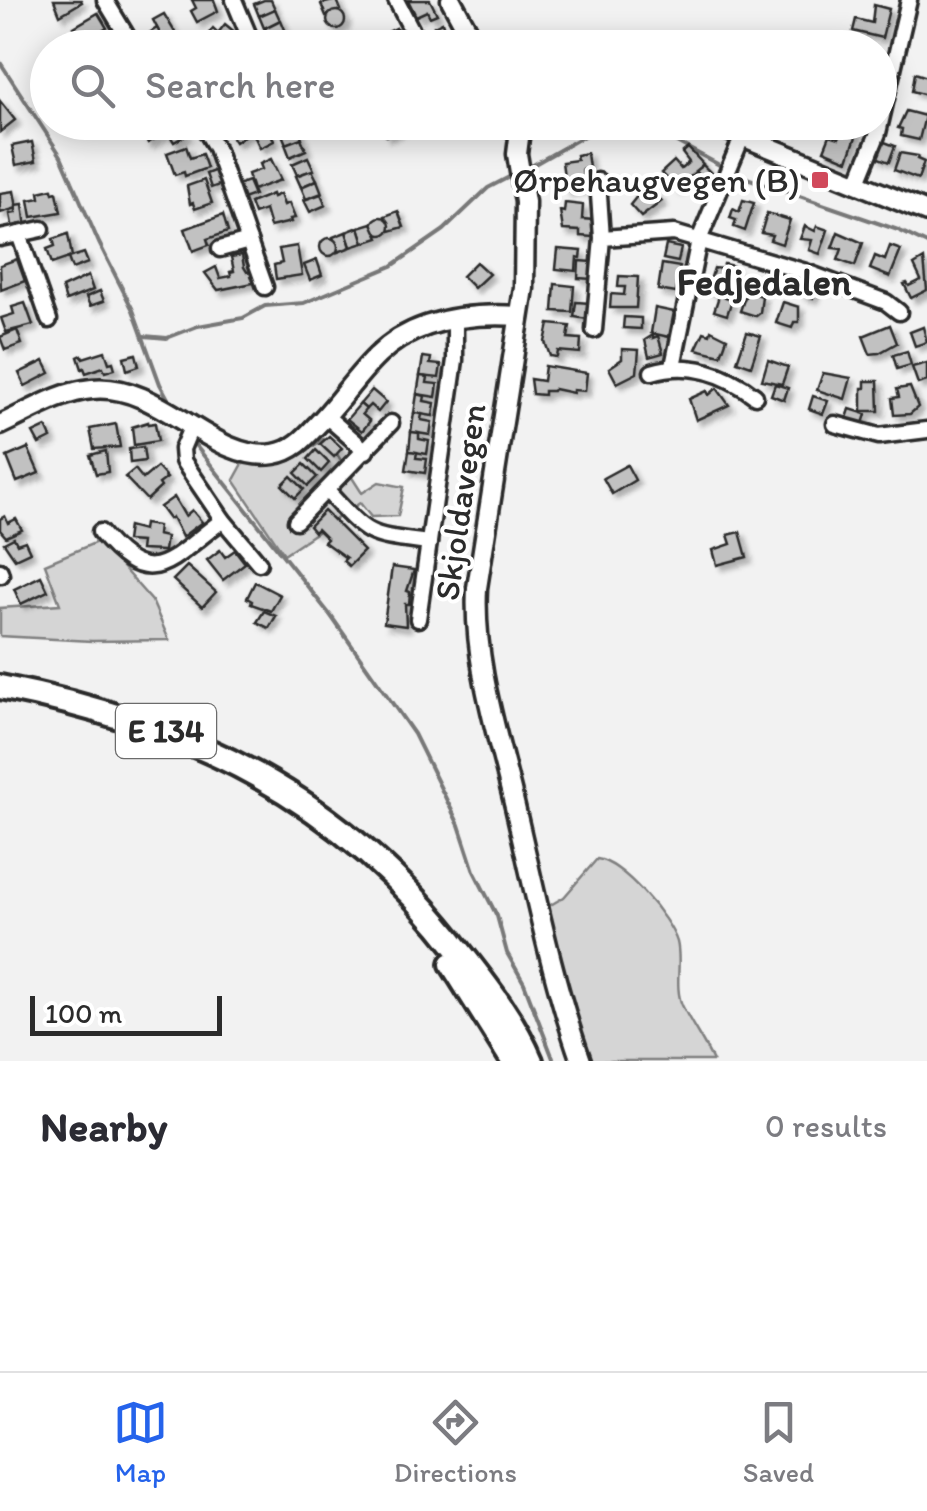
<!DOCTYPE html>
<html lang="en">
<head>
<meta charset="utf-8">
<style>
  :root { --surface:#fff; --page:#f2f2f3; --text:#2b2b33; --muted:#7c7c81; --line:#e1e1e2; --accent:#2563eb }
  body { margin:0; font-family:Itim,sans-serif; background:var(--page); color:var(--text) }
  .scale { position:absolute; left:30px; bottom:25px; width:192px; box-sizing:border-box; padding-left:10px; border:5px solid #2b2b2b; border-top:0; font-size:28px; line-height:35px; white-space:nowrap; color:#2b2b2b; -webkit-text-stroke:8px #fff; paint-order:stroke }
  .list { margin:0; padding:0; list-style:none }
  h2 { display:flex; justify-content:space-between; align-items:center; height:130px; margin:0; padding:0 40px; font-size:42px }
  h2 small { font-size:32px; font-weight:400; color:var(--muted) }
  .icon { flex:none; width:55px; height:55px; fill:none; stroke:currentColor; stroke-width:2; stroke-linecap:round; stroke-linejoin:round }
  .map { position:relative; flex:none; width:927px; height:1061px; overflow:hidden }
  .search { position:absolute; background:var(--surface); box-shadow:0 5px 25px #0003; left:30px; right:30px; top:30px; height:110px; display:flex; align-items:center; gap:25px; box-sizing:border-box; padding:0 35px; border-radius:55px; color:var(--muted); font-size:38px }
  .sheet { height:310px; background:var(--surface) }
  nav { display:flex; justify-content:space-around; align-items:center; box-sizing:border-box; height:140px; border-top:2px solid var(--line); background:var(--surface); font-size:28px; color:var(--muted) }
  nav a { display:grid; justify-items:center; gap:5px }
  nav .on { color:var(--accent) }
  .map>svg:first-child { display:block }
</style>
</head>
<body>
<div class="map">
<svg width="927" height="1061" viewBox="0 0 927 1061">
  <defs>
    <filter id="shadow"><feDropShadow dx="5" dy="5" stdDeviation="2.5" flood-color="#0004"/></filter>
  </defs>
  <rect width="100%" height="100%" fill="#f2f2f2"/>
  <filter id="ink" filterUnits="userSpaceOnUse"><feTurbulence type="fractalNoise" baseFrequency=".01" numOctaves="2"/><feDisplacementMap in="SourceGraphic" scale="20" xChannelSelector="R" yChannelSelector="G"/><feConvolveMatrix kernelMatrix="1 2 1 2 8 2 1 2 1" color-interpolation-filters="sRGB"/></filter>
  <g filter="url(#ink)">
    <!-- green -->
    <g fill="#d5d5d5" stroke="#808080" stroke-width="2.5">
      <path d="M323,439l12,12 27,42 17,-11 25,5 -6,29 -27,1 -11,-14 -76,51 -50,-74 11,-20c33,12 52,0 78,-21z"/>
      <polygon points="99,541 152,601 169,640 92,641 0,636 0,608 60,604 45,564"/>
      <path d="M597,859c25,3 73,59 80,83 5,20 -3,44 5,63 9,19 22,37 31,56h-127l-44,-151 22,-13z"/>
    </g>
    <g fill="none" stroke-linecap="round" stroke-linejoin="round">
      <!-- stream -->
      <g stroke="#787878" stroke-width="4">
        <polyline points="0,62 61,156 99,243 133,310 160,384 172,406"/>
        <polyline points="526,169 591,132 618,127 671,139 738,175 898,230 927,244"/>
        <polyline points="144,336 167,338 198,326 243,318 265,306 304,303 392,266 444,230 488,188 513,175"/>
        <polyline points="192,441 331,616 414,734 459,825 474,871 497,916 507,953 524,983 554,1061"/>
      </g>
    </g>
    <!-- building -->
    <g fill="#c1c1c1" stroke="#2b2b2b" stroke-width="2.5" filter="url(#shadow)">
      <polygon points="54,0 81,0 82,2 60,15"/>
      <polygon points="192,0 214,0 218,11 197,22 191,11 196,8"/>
      <polygon points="264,0 271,0 275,9 259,16 254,4"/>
      <polygon points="337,0 341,10 326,16 321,4"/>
      <polygon points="408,0 430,0 437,14 430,17 427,11 416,16"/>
      <polygon points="874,5 889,9 882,38 853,31 856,19 872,23"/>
      <polygon points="275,9 280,20 264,28 259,16"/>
      <circle cx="336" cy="20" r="9"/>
      <polygon points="98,13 107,28 83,42 74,27"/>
      <polygon points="164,14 176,34 164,41 153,20"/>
      <polygon points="281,20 286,32 270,39 265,28"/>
      <polygon points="442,22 445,32 454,48 432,48 428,39 438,35 434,26"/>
      <polygon points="225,24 237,34 225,48 216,48 205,38 213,28 218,33"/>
      <polygon points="157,28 164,41 153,47 146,35"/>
      <polygon points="396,28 399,36 402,34 409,48 387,48 384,34"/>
      <polygon points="286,32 291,44 274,48 270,39"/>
      <polygon points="915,73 927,77 927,95 912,91"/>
      <polygon points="0,101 15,120 0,132"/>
      <polygon points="906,111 925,116 919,140 901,136 902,129 898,128"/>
      <polygon points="135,122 157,122 167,132 148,143"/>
      <polygon points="227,122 258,122 260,125 235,142 224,125"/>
      <polygon points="398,122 401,129 386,136 381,123"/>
      <polygon points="179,124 186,135 174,142 167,131"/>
      <polygon points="268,126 274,141 260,148 253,133"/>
      <polygon points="298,126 302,138 286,144 281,132"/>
      <polygon points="844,126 858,131 848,160 824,150 830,135 839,138"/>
      <polygon points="301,138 306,150 290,157 285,144"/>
      <polygon points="882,141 895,146 889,162 876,157"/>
      <polygon points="32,142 36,161 16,165 12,146"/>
      <polygon points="186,146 190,158 202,154 207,168 185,176 184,172 175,175 167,153"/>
      <polygon points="688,148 703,164 677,190 661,173 674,161 681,169 689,162 682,153"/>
      <polygon points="587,153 589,168 582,169 585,188 566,191 562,162 577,160 576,155"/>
      <polygon points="900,153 918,156 917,159 924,162 918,179 894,170"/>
      <polygon points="308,157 314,170 297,175 292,164"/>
      <polygon points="271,159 281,180 253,190 248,174 262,169 260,164"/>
      <polygon points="703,165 715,177 707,185 695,171"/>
      <polygon points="216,170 222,184 211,188 206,174"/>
      <polygon points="312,170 317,180 301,187 296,176"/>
      <polygon points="204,180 212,203 195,209 193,203 190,204 187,186"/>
      <polygon points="317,180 322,193 306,199 301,187"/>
      <polygon points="248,181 254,195 240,200 234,186"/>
      <polygon points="52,189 53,193 57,192 61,212 32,217 29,200 40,198 39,192"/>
      <polygon points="642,190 648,197 654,192 662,201 641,217 630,205"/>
      <polygon points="14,191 17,208 0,213 0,193"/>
      <polygon points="272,194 273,197 280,194 284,205 289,203 295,218 290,219 291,222 270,227 265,210 254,214 250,203"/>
      <polygon points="321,194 326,205 310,212 304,200"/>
      <polygon points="743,200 754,203 745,231 734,227 736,220 730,218 733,209 739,212"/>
      <polygon points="565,203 583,205 582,219 594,220 593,237 580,236 580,231 563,230 560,211 564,212"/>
      <polygon points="23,204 26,228 13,230 10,214 16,213 16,205"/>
      <polygon points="398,211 404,227 390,231 385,216"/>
      <polygon points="767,213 790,220 782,244 770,240 772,235 761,233"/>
      <polygon points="223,215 228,232 207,239 209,245 193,251 185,229"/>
      <circle cx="381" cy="226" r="9"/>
      <polygon points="372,223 379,238 364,243 359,227"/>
      <polygon points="805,226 815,231 817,226 828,230 820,254 809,250 812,240 800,239"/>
      <polygon points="359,227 364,243 351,247 346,232"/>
      <polygon points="346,232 351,247 338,252 333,237"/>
      <polygon points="838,232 863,243 855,266 838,260 842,249 832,248"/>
      <polygon points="68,234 72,257 52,264 47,249 55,246 53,239"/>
      <circle cx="329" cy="247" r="9"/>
      <polygon points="666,245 681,248 678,262 663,259"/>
      <polygon points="297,246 302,275 276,279 274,265 282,263 279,249"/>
      <polygon points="890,246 901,250 890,277 870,269 875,256 885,260"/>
      <polygon points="558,249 582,251 581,258 577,257 576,271 556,269"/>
      <polygon points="84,253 88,263 72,269 68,258"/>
      <polygon points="242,255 244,267 247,272 253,271 258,282 218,290 205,273 216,267 220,278 231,276 230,272 234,271 231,257"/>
      <polygon points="17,259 25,281 1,290 0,265"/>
      <polygon points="924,259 927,290 911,298 904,284 907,283 909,286 921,280 914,265"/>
      <polygon points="317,260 322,275 310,280 304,265"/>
      <polygon points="579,261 593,262 592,279 578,278"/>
      <polygon points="476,262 489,274 474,288 462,276"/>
      <polygon points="662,264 680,267 676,293 658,290"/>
      <polygon points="724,264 733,266 723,295 707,289 714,268 722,269"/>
      <polygon points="766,268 779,272 775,285 761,281"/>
      <polygon points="88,276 93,290 66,301 62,288"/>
      <polygon points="619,276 638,277 636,308 610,308 611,294 624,295 625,287 618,287"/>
      <polygon points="805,281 817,285 813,298 800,294"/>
      <polygon points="555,284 574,286 572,312 553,311"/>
      <polygon points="100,291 104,301 90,306 86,297"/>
      <polygon points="747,291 762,296 760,313 756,316 740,311"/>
      <polygon points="719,296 732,300 727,315 714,311"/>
      <polygon points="576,302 590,303 588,319 574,317"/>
      <polygon points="783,302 799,307 799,322 794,322 792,328 776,323"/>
      <polygon points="25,303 33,325 6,332 1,318 14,314 12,307"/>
      <polygon points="655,308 674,312 669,337 651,333"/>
      <polygon points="624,317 641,318 641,329 623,328"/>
      <polygon points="549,324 570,326 568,338 581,339 580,353 558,351 557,357 550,356 545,342"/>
      <polygon points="890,325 897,343 879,353 870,354 863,336"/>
      <polygon points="923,327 927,342 915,346 910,332"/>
      <polygon points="17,330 22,344 5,350 0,337"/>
      <polygon points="711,330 727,338 721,355 696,349 704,332 710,334"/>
      <polygon points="747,332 761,336 751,366 737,361"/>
      <polygon points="653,335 653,338 658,336 663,353 649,357 645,340"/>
      <polygon points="622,349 639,350 637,373 617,383 609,368 622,359"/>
      <polygon points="105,351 109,363 113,362 115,369 105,372 103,367 86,373 84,368 82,369 78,357 82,355 83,358"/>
      <polygon points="907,351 911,365 897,369 893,355"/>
      <polygon points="136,354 139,366 127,370 124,357"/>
      <polygon points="423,357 431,358 430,364 441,365 439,378 420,376"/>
      <polygon points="768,360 788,367 782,384 762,380"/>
      <polygon points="44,361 50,373 25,386 19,373"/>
      <polygon points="927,363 927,381 918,384 912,367"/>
      <polygon points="545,366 587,373 585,391 573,390 573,393 554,389 553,391 544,391 544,395 532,394 530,379 543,381"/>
      <polygon points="823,373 851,378 845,399 817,390"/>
      <polygon points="420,376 428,377 427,383 438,384 436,397 417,394"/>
      <polygon points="865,381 878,381 879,411 862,411 862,388 865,388"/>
      <polygon points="775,384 788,388 784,400 771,395"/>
      <polygon points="910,387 918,407 910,414 894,415 892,398 899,397 897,389"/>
      <polygon points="717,388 729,405 696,420 689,399 707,391 709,395"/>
      <polygon points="372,390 386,402 378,412 370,405 366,409 360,404"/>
      <polygon points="417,394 425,396 424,401 435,403 433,416 414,413"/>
      <polygon points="813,396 828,401 823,414 809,409"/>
      <polygon points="360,404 366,409 362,414 370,421 362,431 347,419"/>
      <polygon points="850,409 866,414 862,427 846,421"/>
      <polygon points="414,413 422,414 421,420 432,422 430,435 411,432"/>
      <polygon points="148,422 148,424 155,423 158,441 134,445 132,427"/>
      <polygon points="116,424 120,447 94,449 90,429"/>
      <polygon points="46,427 51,438 39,444 33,433"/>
      <polygon points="411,432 419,433 419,439 429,441 427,454 409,451"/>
      <polygon points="329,436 342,448 334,457 320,444"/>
      <polygon points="143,447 145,461 130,463 129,449"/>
      <polygon points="28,448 39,473 17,482 7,457"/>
      <polygon points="316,450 329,463 321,472 308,459"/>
      <polygon points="106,451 108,472 96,474 90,455"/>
      <polygon points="409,451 417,452 416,458 427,459 425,473 406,470"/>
      <polygon points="304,464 317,477 308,486 295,473"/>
      <polygon points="627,465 635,480 612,494 603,478"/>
      <polygon points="157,467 167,478 159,484 161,487 147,500 125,477 135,469 143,479"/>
      <polygon points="291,476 304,489 295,498 282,485"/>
      <polygon points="174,497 185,516 192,510 202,522 182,537 172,517 169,519 160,507"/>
      <polygon points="324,511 364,551 349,566 343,561 346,558 324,542 327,539 317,529 314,532 309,526"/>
      <polygon points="5,516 8,523 16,519 22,530 6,537 0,530 0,519"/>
      <polygon points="144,524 158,526 157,535 166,537 164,551 140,550 141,542 126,541 128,526 143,530"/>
      <polygon points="740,532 747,557 717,565 713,550 731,544 728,535"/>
      <polygon points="14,538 17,544 25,541 30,552 15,559 4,543"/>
      <polygon points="220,550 225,557 235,550 245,563 223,580 207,560"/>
      <polygon points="187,566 216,592 202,607 173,580"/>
      <polygon points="392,567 414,570 407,591 410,592 409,604 405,604 406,626 384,623"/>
      <polygon points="41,576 48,591 21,604 14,589"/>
      <polygon points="255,582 280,595 271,611 251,604 252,601 247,598"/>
      <polygon points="264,611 276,616 269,628 257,622"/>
    </g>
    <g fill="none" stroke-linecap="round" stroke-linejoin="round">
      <!-- minor casing -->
      <g stroke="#2b2b2b" stroke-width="21">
        <g id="minor">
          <polyline points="105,0 134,48"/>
          <polyline points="234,0 254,48"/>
          <polyline points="396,0 421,48"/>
          <polyline points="197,122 205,129 216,148 265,287"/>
          <polyline points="455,122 457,128 500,127 519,130"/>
          <polyline points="598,181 602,238"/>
          <polyline points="858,182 878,133 909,0"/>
          <polyline points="19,234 42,229"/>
          <polyline points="0,238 19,234 49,320"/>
          <polyline points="220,249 249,241"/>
          <polyline points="594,330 602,238 674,233 806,272 886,302 899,312"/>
          <polyline points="673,366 699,240 743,135"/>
          <path d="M652,372c37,-11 73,1 103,24"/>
          <polyline points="326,416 366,451"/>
          <polyline points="835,424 879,436 927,430"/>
          <polyline points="192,425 182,449 183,461 223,520 259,563"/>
          <path d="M327,491c43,47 39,44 102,52"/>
          <polyline points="296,521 391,423"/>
          <path d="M100,532c52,64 70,26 123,-12"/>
          <polyline points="0,571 1,575"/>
          <polyline points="418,619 455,360 455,318"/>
        </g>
      </g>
      <!-- tertiary casing -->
      <g stroke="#2b2b2b" stroke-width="25">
        <g id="tertiary">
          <polyline points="451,0 477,48"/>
          <path d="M521,122l-4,32 8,48 -1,86 -47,300c-4,74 21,147 38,219 20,85 37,172 66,254"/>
          <polyline points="708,122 927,212"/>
          <path d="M0,425c29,-13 60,-33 92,-36 69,-7 122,75 182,65 19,-3 31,-16 43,-29 22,-22 38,-48 60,-69 37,-37 93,-43 142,-40"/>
        </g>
      </g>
      <!-- trunk casing -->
      <g stroke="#2b2b2b" stroke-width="30">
        <g id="trunk">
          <path d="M0,687c190,37 341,109 461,266 27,34 53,68 70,108"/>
          <polyline points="452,964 513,1061"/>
        </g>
      </g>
      <!-- minor -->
      <use href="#minor" stroke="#fff" stroke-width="14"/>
      <!-- tertiary -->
      <use href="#tertiary" stroke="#fff" stroke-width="18"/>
      <!-- trunk -->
      <use href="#trunk" stroke="#fff" stroke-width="22"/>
    </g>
  </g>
  <!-- markers -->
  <rect fill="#d1495b" stroke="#fff" stroke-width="4" x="810" y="170" width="20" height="20" rx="5"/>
  <g text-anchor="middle" stroke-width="8" stroke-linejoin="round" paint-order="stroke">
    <!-- shield labels -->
    <rect fill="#fff" stroke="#6b6b6b" stroke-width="2.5" x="116" y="704" width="100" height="54" rx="8"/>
    <g font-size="32" font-weight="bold" fill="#2b2b2b">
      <text x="166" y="742">E 134</text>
    </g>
    <!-- poi labels -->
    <g font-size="35" fill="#2b2b2b" stroke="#fff" text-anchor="end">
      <text x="800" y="192">Ørpehaugvegen (B)</text>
    </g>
    <!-- street labels -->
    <g font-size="35" fill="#2b2b2b" stroke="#fff">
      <text transform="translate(460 502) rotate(-82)" y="12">Skjoldavegen</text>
    </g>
    <!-- neighbourhood labels -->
    <g font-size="38" font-weight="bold" fill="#2b2b2b" stroke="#fff">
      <text x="764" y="295">Fedjedalen</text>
    </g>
  </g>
</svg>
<div class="scale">100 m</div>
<div class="search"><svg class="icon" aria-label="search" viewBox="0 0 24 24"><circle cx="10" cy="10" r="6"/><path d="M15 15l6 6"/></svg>Search here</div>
</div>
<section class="sheet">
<h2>Nearby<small>0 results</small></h2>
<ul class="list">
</ul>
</section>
<nav>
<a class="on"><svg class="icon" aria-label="map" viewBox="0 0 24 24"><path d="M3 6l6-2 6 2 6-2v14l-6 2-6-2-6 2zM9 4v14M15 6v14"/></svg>Map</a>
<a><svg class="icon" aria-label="directions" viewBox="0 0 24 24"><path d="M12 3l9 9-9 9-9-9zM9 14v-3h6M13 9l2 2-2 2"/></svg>Directions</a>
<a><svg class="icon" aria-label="saved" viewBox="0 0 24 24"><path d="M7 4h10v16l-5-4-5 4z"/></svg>Saved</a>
</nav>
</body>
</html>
